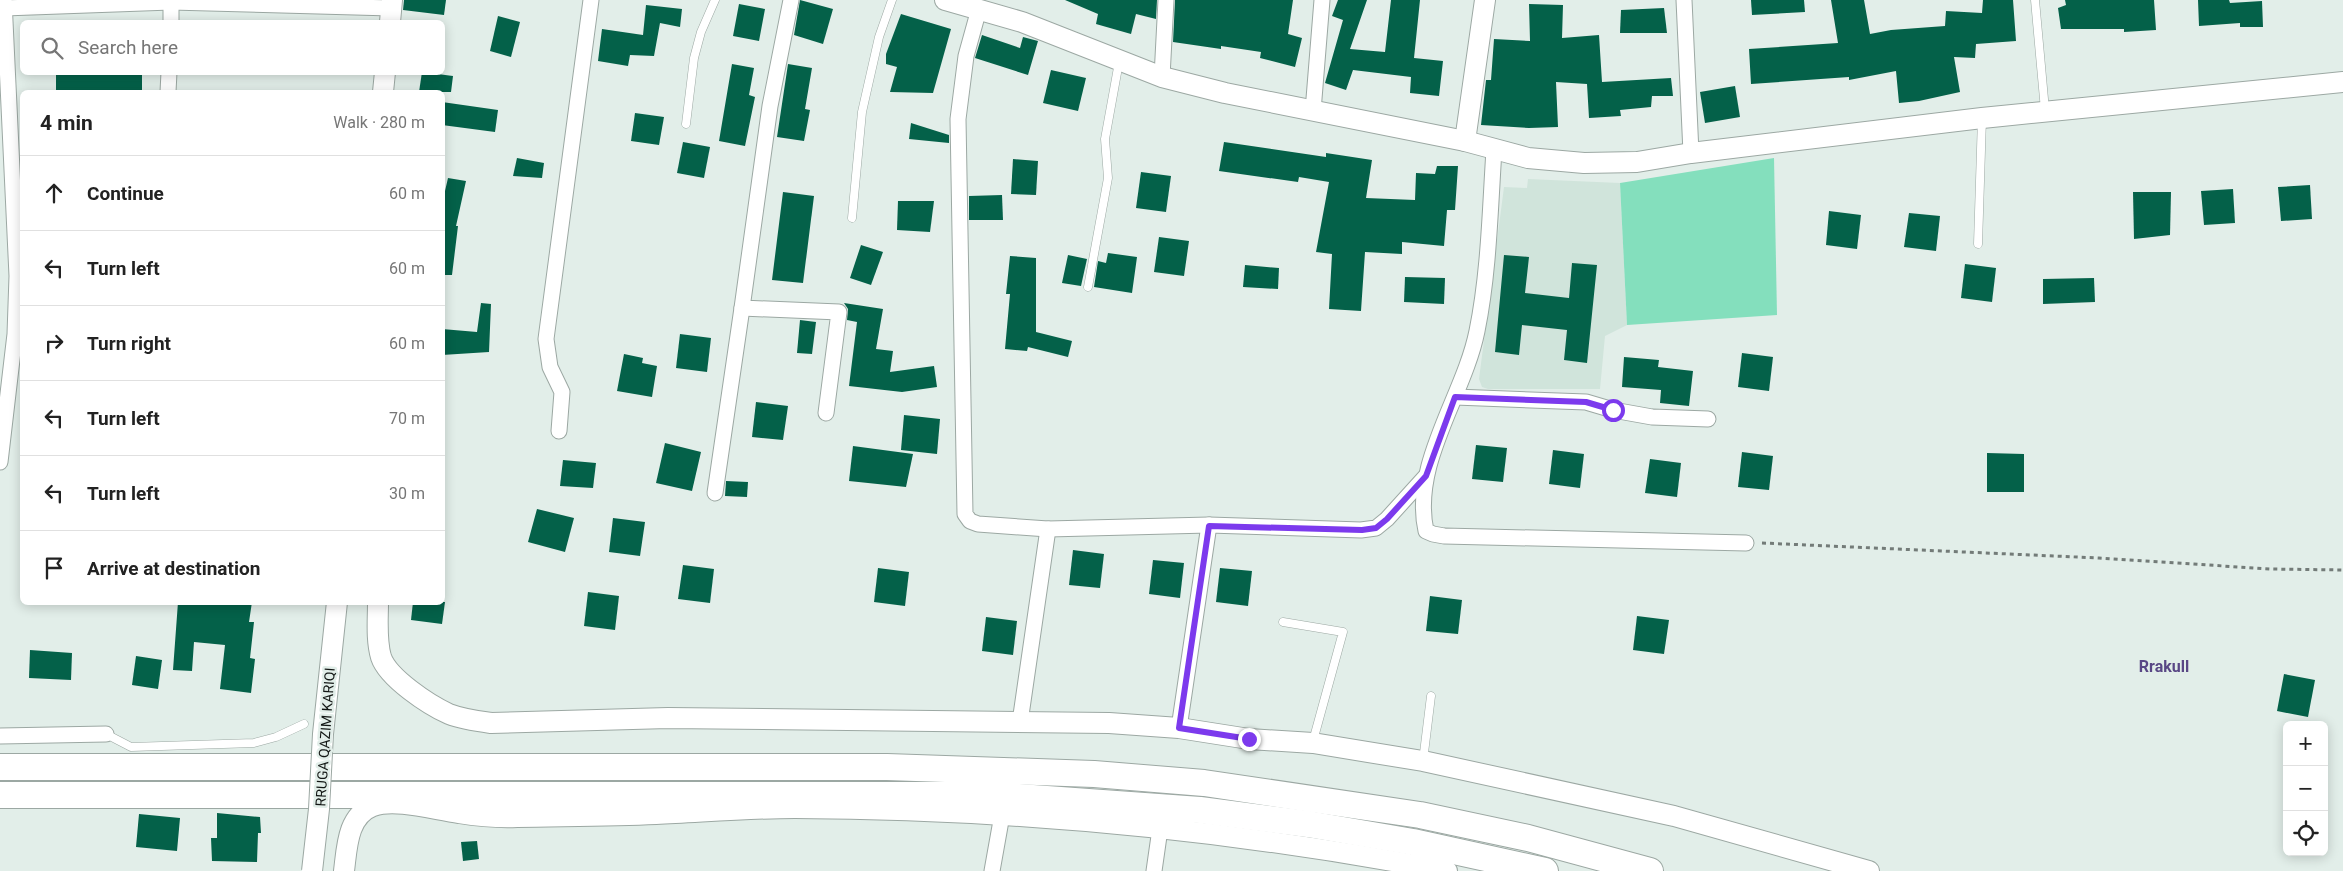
<!DOCTYPE html>
<html lang="en">
<head>
<meta charset="utf-8">
<style>
  :root { --surface:#fff; --page:#f2f2f2; --text:#222; --muted:#767676; --line:#e0e0e0 }
  body { margin:0; font-family:Roboto,sans-serif; background:var(--page); color:var(--text) }
  .controls { position:absolute; right:15px; bottom:15px; display:grid; overflow:hidden; border-radius:8px; box-shadow:0 2px 12px #0003 }
  .controls button { width:45px; height:45px; display:grid; place-items:center; padding:0; border:0; border-bottom:1px solid var(--line); background:var(--surface); color:var(--text); font:25px sans-serif }
  .stop { position:absolute; width:15px; height:15px; margin:-11px; border:4px solid #7c3aed; border-radius:50%; background:#fff }
  .stop.end { background:#7c3aed; border-color:#fff; box-shadow:0 1px 5px #0008 }
  .list { margin:0; padding:0; list-style:none }
  h2 { display:flex; justify-content:space-between; align-items:center; height:65px; margin:0; padding:0 20px; font-size:21px }
  h2 small { font-size:16px; font-weight:400; color:var(--muted) }
  .list li { display:grid; grid-template-columns:32px 1fr auto; gap:15px; align-items:center; box-sizing:border-box; height:75px; padding:0 20px; border-top:1px solid var(--line) }
  .list b { display:block; font-size:19px; white-space:nowrap }
  .list em { font-size:16px; font-style:normal; color:var(--muted) }
  .icon { flex:none; width:28px; height:28px; fill:none; stroke:currentColor; stroke-width:2; stroke-linecap:round; stroke-linejoin:round }
  .map { position:relative; flex:none; width:2343px; height:871px; overflow:hidden }
  .search { position:absolute; background:var(--surface); box-shadow:0 2px 12px #0003; left:20px; top:20px; width:425px; height:55px; display:flex; align-items:center; gap:12px; box-sizing:border-box; padding:0 18px; border-radius:8px; color:var(--muted); font-size:19px }
  .panel { position:absolute; background:var(--surface); box-shadow:0 2px 12px #0003; left:20px; top:90px; width:425px; height:515px; border-radius:8px }
  .map>svg:first-child { display:block }
</style>
</head>
<body>
<div class="map">
<svg width="2343" height="871" viewBox="0 0 2343 871">
  <rect width="100%" height="100%" fill="#e2eee9"/>
  <!-- built -->
  <polygon fill="#d0e4db" points="1528,179 1620,183 1627,325 1605,336 1600,389 1488,389 1482,387 1479,379 1504,187 1527,188"/>
  <!-- green -->
  <polygon fill="#84dfbd" points="1774,158 1777,315 1627,325 1620,183"/>
  <!-- building -->
  <g fill="#046149">
    <polygon points="404,0 446,0 444,15 403,10"/>
    <polygon points="800,0 833,9 823,44 794,35"/>
    <polygon points="1065,0 1157,0 1156,19 1136,14 1131,34 1096,24 1098,14"/>
    <polygon points="1175,0 1293,0 1288,34 1302,38 1295,67 1260,58 1261,52 1221,46 1221,49 1173,42"/>
    <polygon points="1338,0 1367,0 1350,49 1385,52 1391,0 1420,0 1414,58 1443,61 1439,96 1410,93 1411,77 1353,70 1346,90 1325,83 1343,20 1332,16"/>
    <polygon points="1751,0 1804,0 1805,12 1752,15"/>
    <polygon points="1831,0 1864,0 1870,34 1891,30 1945,26 1946,11 1982,13 1983,0 2013,0 2016,41 1976,44 1975,58 1954,57 1960,92 1919,101 1899,103 1896,71 1849,80 1849,77 1751,84 1749,49 1838,43"/>
    <polygon points="2065,0 2154,0 2156,30 2124,32 2124,29 2061,29 2058,8 2066,5"/>
    <polygon points="2198,0 2229,0 2230,3 2262,1 2263,27 2240,27 2240,23 2199,26"/>
    <polygon points="739,4 765,9 759,41 733,36"/>
    <polygon points="1529,4 1563,5 1562,38 1599,35 1602,82 1671,78 1673,96 1652,96 1651,107 1620,110 1621,116 1589,118 1587,84 1556,82 1558,127 1529,128 1481,125 1486,80 1491,80 1494,39 1530,41"/>
    <polygon points="646,5 682,9 680,27 660,23 654,56 630,55 628,66 598,61 602,29 643,35"/>
    <polygon points="1664,8 1667,33 1620,33 1621,10"/>
    <polygon points="901,14 951,29 933,93 890,92 897,67 886,64 886,54"/>
    <polygon points="498,16 520,22 511,57 490,51"/>
    <polygon points="982,35 1020,48 1023,37 1038,41 1028,75 975,58"/>
    <polygon points="732,64 754,68 749,95 755,97 745,146 719,141"/>
    <polygon points="788,64 812,68 805,109 810,110 804,141 777,137"/>
    <polygon points="1051,70 1086,78 1078,111 1043,103"/>
    <rect x="56" y="72" width="86" height="20"/>
    <polygon points="422,72 453,76 451,92 419,92"/>
    <polygon points="1735,86 1740,117 1705,123 1700,92"/>
    <polygon points="442,102 498,110 495,132 442,125"/>
    <polygon points="635,113 664,117 659,145 631,141"/>
    <polygon points="911,123 949,135 949,143 909,139"/>
    <polygon points="683,142 710,147 704,178 677,173"/>
    <polygon points="1224,142 1326,157 1326,153 1372,160 1366,198 1415,200 1416,173 1435,174 1437,166 1458,166 1455,210 1447,210 1444,246 1402,242 1402,254 1365,252 1361,311 1329,309 1332,254 1316,252 1329,182 1299,177 1298,182 1219,171"/>
    <polygon points="517,158 544,163 542,178 513,176"/>
    <polygon points="1013,159 1038,161 1036,195 1011,194"/>
    <polygon points="1141,172 1171,176 1166,212 1136,208"/>
    <polygon points="448,178 466,181 456,226 458,226 452,275 442,275 442,204"/>
    <polygon points="2310,185 2312,219 2281,221 2278,187"/>
    <polygon points="2233,189 2235,223 2204,225 2201,191"/>
    <polygon points="783,192 814,196 803,283 772,280"/>
    <polygon points="2133,192 2171,192 2170,235 2134,239"/>
    <polygon points="1002,195 1003,220 969,220 969,196"/>
    <polygon points="898,201 934,201 930,232 897,230"/>
    <polygon points="1829,211 1861,215 1857,249 1826,245"/>
    <polygon points="1909,213 1940,216 1936,251 1904,247"/>
    <polygon points="1159,237 1189,241 1184,276 1154,272"/>
    <polygon points="861,245 883,252 871,285 850,278"/>
    <polygon points="1108,253 1137,257 1132,293 1094,287 1098,261 1106,263"/>
    <polygon points="1068,255 1087,259 1081,286 1062,283"/>
    <polygon points="1504,255 1529,257 1525,293 1569,298 1572,263 1597,265 1587,363 1564,360 1567,330 1522,325 1519,355 1495,352"/>
    <polygon points="1010,256 1036,258 1036,332 1072,341 1068,357 1028,347 1027,351 1005,349 1010,294 1006,294"/>
    <polygon points="1965,264 1996,268 1992,302 1961,298"/>
    <polygon points="1245,265 1279,268 1278,289 1243,287"/>
    <polygon points="1405,277 1445,278 1444,304 1404,302"/>
    <polygon points="2094,278 2095,302 2043,304 2043,279"/>
    <polygon points="481,303 491,304 489,352 442,355 442,329 477,332"/>
    <polygon points="844,303 883,309 876,349 893,351 890,372 934,366 937,387 902,392 849,386 857,322 847,320 848,309"/>
    <polygon points="800,320 816,322 812,354 797,353"/>
    <polygon points="680,334 711,338 707,372 676,368"/>
    <polygon points="1742,353 1773,357 1769,391 1738,387"/>
    <polygon points="624,354 643,358 642,363 657,366 652,397 617,391"/>
    <polygon points="1624,357 1659,360 1658,367 1693,371 1689,406 1660,403 1661,390 1622,387"/>
    <polygon points="756,402 788,406 783,440 752,437"/>
    <polygon points="904,415 940,419 937,454 901,450"/>
    <polygon points="665,443 701,452 692,491 656,483"/>
    <polygon points="1476,445 1507,448 1503,482 1472,479"/>
    <polygon points="853,446 913,454 906,487 849,481"/>
    <polygon points="1553,450 1584,454 1580,488 1549,484"/>
    <polygon points="1742,452 1773,456 1769,490 1738,487"/>
    <polygon points="1987,453 2024,454 2024,492 1987,492"/>
    <polygon points="1650,459 1681,463 1677,497 1645,493"/>
    <polygon points="563,460 596,463 593,488 560,486"/>
    <polygon points="726,481 748,482 747,497 725,496"/>
    <polygon points="537,509 574,518 565,552 528,542"/>
    <polygon points="613,518 645,522 640,556 609,552"/>
    <polygon points="1073,550 1104,554 1100,588 1069,585"/>
    <polygon points="1153,560 1184,563 1180,598 1149,594"/>
    <polygon points="683,565 714,569 710,603 678,599"/>
    <polygon points="878,568 909,572 905,606 874,602"/>
    <polygon points="1220,568 1252,571 1248,606 1216,602"/>
    <polygon points="588,592 619,596 615,630 584,626"/>
    <polygon points="1430,596 1462,600 1458,634 1426,631"/>
    <polygon points="178,602 252,602 249,622 254,622 250,658 255,659 251,693 220,689 225,645 194,642 192,671 173,670"/>
    <polygon points="413,602 445,602 442,624 411,620"/>
    <polygon points="1637,616 1669,620 1664,654 1633,650"/>
    <polygon points="986,617 1017,621 1013,655 982,651"/>
    <polygon points="30,650 72,653 71,680 29,678"/>
    <polygon points="136,656 162,660 158,689 132,685"/>
    <polygon points="2284,674 2315,680 2308,717 2277,711"/>
    <polygon points="217,813 260,817 261,833 258,833 257,862 212,861 211,838 217,838"/>
    <polygon points="139,814 180,818 177,851 136,847"/>
    <polygon points="477,841 479,859 463,861 461,842"/>
  </g>
  <g fill="none" stroke-linecap="round" stroke-linejoin="round">
    <!-- lane casing -->
    <g stroke="#9ca8a3" stroke-width="9">
      <g id="lane">
        <polyline points="2035,0 2045,110"/>
        <polyline points="686,124 694,58 701,32 715,0"/>
        <polyline points="852,218 862,112 879,37 892,0"/>
        <polyline points="1978,244 1982,118"/>
        <polyline points="1088,287 1108,178 1105,139 1119,62"/>
        <polyline points="1283,622 1343,632 1313,741"/>
        <polyline points="106,734 131,747 254,743 276,737 304,724"/>
        <polyline points="1423,761 1431,696"/>
      </g>
    </g>
    <!-- street casing -->
    <g stroke="#9ca8a3" stroke-width="17">
      <g id="street">
        <polyline points="791,0 770,106 742,308 839,312 826,413"/>
        <polyline points="1684,0 1691,153"/>
        <polyline points="4,8 171,2 391,8"/>
        <polyline points="979,9 966,56 958,119 965,514 970,521 978,524 1048,529 1209,525 1361,530 1376,528 1387,519 1426,476"/>
        <polyline points="171,22 171,0"/>
        <polyline points="1162,77 1166,0"/>
        <polyline points="168,92 169,72"/>
        <polyline points="1313,111 1322,0"/>
        <path d="M1494,150c-4,60 -5,122 -17,181 -13,65 -66,132 -51,200l7,3 11,2 302,7"/>
        <polyline points="1455,397 1586,402 1613,410 1652,417 1708,419"/>
        <polyline points="559,431 562,392 550,367 546,339 591,0"/>
        <polyline points="0,462 15,334 17,276 4,0"/>
        <polyline points="715,493 742,308"/>
        <polyline points="1020,722 1048,529"/>
        <polyline points="1179,728 1209,525"/>
        <polyline points="0,736 106,734"/>
        <polyline points="992,871 1002,815"/>
        <polyline points="1154,871 1160,829"/>
      </g>
    </g>
    <!-- secondary casing -->
    <g stroke="#9ca8a3" stroke-width="22">
      <g id="secondary">
        <polyline points="945,0 1022,22 1162,77 1225,93 1465,141 1528,158 1584,163 1637,162 1691,153 1982,118 2343,82"/>
        <polyline points="390,22 392,0"/>
        <polyline points="383,92 385,72"/>
        <polyline points="1465,141 1485,0"/>
        <path d="M378,602c0,18 -2,38 3,55 7,21 48,48 68,57 13,5 27,7 42,9l177,-5 441,5 70,5 70,11 64,4 110,18 251,55 195,55"/>
        <path d="M344,871c3,-23 3,-55 29,-65 23,-8 62,4 86,7 19,3 38,5 58,4 46,-1 93,-1 139,-3 46,-2 93,-6 139,-6 218,1 438,22 652,63"/>
      </g>
    </g>
    <!-- highway casing -->
    <g stroke="#9ca8a3" stroke-width="28">
      <g id="highway">
        <polyline points="0,767 887,767 1094,774 1204,783 1420,815 1528,838 1650,871"/>
        <polyline points="0,795 990,795 1200,810 1308,824 1413,842 1545,871"/>
      </g>
    </g>
    <!-- path -->
    <polyline stroke="#737b78" stroke-width="3" stroke-dasharray="4 4" stroke-linecap="butt" points="1762,543 2099,558 2270,569 2343,570"/>
    <!-- lane -->
    <use href="#lane" stroke="#fff" stroke-width="8"/>
    <!-- street -->
    <use href="#street" stroke="#fff" stroke-width="15"/>
    <!-- secondary -->
    <use href="#secondary" stroke="#fff" stroke-width="20"/>
    <!-- highway -->
    <use href="#highway" stroke="#fff" stroke-width="26"/>
    <!-- secondary-bridge casing -->
    <g stroke="#9ca8a3" stroke-width="22" stroke-linecap="butt">
      <polyline id="secondary-bridge" points="312,871 319,809 323,734 337,602"/>
    </g>
    <!-- secondary-bridge -->
    <use href="#secondary-bridge" stroke="#fff" stroke-width="20"/>
  </g>
  <g fill="none" stroke-linecap="round" stroke-linejoin="round">
    <!-- route -->
    <polyline stroke="#7c3aed" stroke-width="6" points="1249,739 1179,728 1209,526 1362,530 1376,528 1387,519 1426,476 1455,397 1586,402 1613,410"/>
  </g>
  <g text-anchor="middle" stroke-width="5" stroke-linejoin="round" paint-order="stroke">
    <!-- street labels -->
    <g font-size="14" fill="#121614" stroke="#e2eee9">
      <text transform="translate(325 737) rotate(-86)" y="5">RRUGA QAZIM KARIQI</text>
    </g>
    <!-- quarter labels -->
    <g font-size="16" font-weight="bold" fill="#594785" stroke="#e2eee9">
      <text x="2164" y="672">Rrakull</text>
    </g>
  </g>
</svg>
<div class="controls">
<button>+</button>
<button>−</button>
<button><svg class="icon" aria-label="locate" viewBox="0 0 24 24"><circle cx="12" cy="12" r="6"/><path d="M12 2v4M12 18v4M2 12h4M18 12h4"/></svg></button>
</div>
<div class="stop" style="left:1613px;top:410px"></div>
<div class="stop end" style="left:1249px;top:739px"></div>
<div class="search"><svg class="icon" aria-label="search" viewBox="0 0 24 24"><circle cx="10" cy="10" r="6"/><path d="M15 15l6 6"/></svg>Search here</div>
<section class="panel">
<h2>4 min<small>Walk · 280 m</small></h2>
<ul class="list">
<li><svg class="icon" aria-label="ahead" viewBox="0 0 24 24"><path d="M12 20V5M6 11l6-6 6 6"/></svg><div><b>Continue</b></div><em>60 m</em></li>
<li><svg class="icon" aria-label="left" viewBox="0 0 24 24"><path d="M17 20v-9H6M10 6l-5 5 5 5"/></svg><div><b>Turn left</b></div><em>60 m</em></li>
<li><svg class="icon" aria-label="right" viewBox="0 0 24 24"><path d="M7 20v-9h11M14 6l5 5-5 5"/></svg><div><b>Turn right</b></div><em>60 m</em></li>
<li><svg class="icon" aria-label="left" viewBox="0 0 24 24"><path d="M17 20v-9H6M10 6l-5 5 5 5"/></svg><div><b>Turn left</b></div><em>70 m</em></li>
<li><svg class="icon" aria-label="left" viewBox="0 0 24 24"><path d="M17 20v-9H6M10 6l-5 5 5 5"/></svg><div><b>Turn left</b></div><em>30 m</em></li>
<li><svg class="icon" aria-label="arrive" viewBox="0 0 24 24"><path d="M6 21V4h12l-3 4 3 4H6"/></svg><div><b>Arrive at destination</b></div></li>
</ul>
</section>
</div>
</body>
</html>
